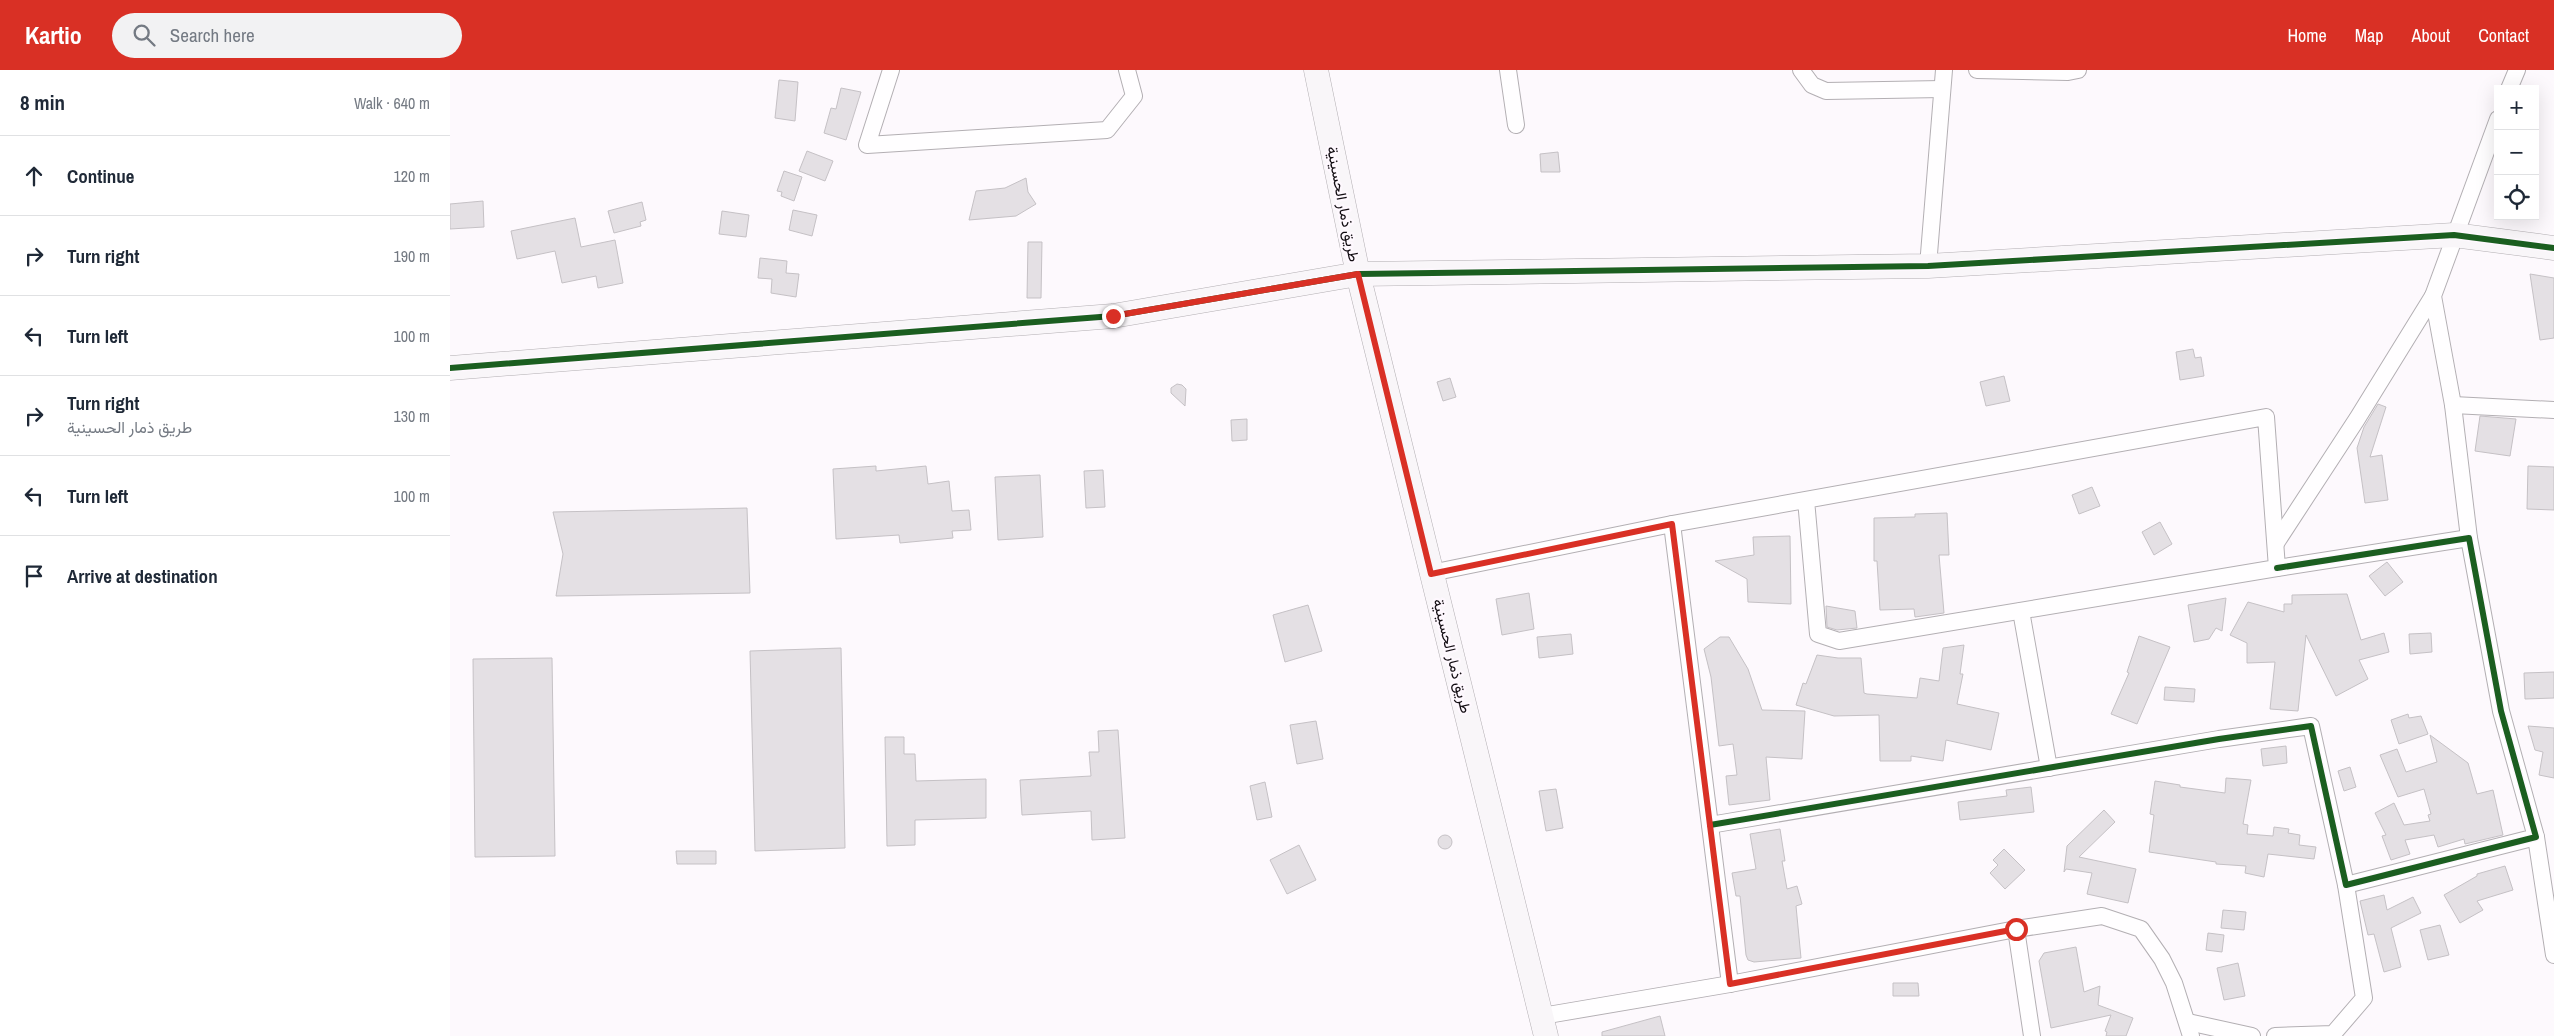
<!DOCTYPE html>
<html lang="en">
<head>
<meta charset="utf-8">
<style>
  :root { --surface:#fff; --page:#f2f2f3; --text:#1f2937; --muted:#747a83; --line:#e0e1e3; --accent:#d93025 }
  body { margin:0; font-family:"Archivo Narrow",Vazirmatn,sans-serif; background:var(--page); color:var(--text) }
  .controls { position:absolute; right:15px; top:15px; display:grid; overflow:hidden; border-radius:0px; box-shadow:0 5px 20px #0002 }
  .controls button { width:45px; height:45px; display:grid; place-items:center; padding:0; border:0; border-bottom:1px solid var(--line); background:var(--surface); color:var(--text); font:25px sans-serif }
  .stop { position:absolute; width:15px; height:15px; margin:-11px; border:4px solid #d93025; border-radius:50%; background:#fff }
  .stop.end { background:#d93025; border-color:#fff; box-shadow:0 1px 5px #0008 }
  .list { margin:0; padding:0; list-style:none }
  h2 { display:flex; justify-content:space-between; align-items:center; height:65px; margin:0; padding:0 20px; font-size:21px }
  h2 small { font-size:16px; font-weight:400; color:var(--muted) }
  .list li { display:grid; grid-template-columns:32px 1fr auto; gap:15px; align-items:center; box-sizing:border-box; height:80px; padding:0 20px; border-top:1px solid var(--line) }
  .list b { display:block; font-size:19px; white-space:nowrap }
  .list p { margin:0; font-size:16px; white-space:nowrap; color:var(--muted) }
  .list em { font-size:16px; font-style:normal; color:var(--muted) }
  .icon { flex:none; width:28px; height:28px; fill:none; stroke:currentColor; stroke-width:2; stroke-linecap:round; stroke-linejoin:round }
  .map { position:relative; flex:none; width:2104px; height:966px; overflow:hidden }
  header { display:flex; align-items:center; gap:30px; box-sizing:border-box; height:70px; padding:0 25px; background:var(--accent); color:#fff }
  header strong { font-size:24px }
  nav { display:flex; gap:28px; margin-inline-start:auto; font-size:18px }
  .search { width:350px; height:45px; background:var(--page); display:flex; align-items:center; gap:12px; box-sizing:border-box; padding:0 18px; border-radius:28px; color:var(--muted); font-size:19px }
  main { display:flex }
  aside { flex:1; background:var(--surface) }
  .map>svg:first-child { display:block }
</style>
</head>
<body>
<header>
<strong>Kartio</strong>
<div class="search"><svg class="icon" aria-label="search" viewBox="0 0 24 24"><circle cx="10" cy="10" r="6"/><path d="M15 15l6 6"/></svg>Search here</div>
<nav><a>Home</a><a>Map</a><a>About</a><a>Contact</a></nav>
</header>
<main>
<aside>
<h2>8 min<small>Walk · 640 m</small></h2>
<ul class="list">
<li><svg class="icon" aria-label="ahead" viewBox="0 0 24 24"><path d="M12 20V5M6 11l6-6 6 6"/></svg><div><b>Continue</b></div><em>120 m</em></li>
<li><svg class="icon" aria-label="right" viewBox="0 0 24 24"><path d="M7 20v-9h11M14 6l5 5-5 5"/></svg><div><b>Turn right</b></div><em>190 m</em></li>
<li><svg class="icon" aria-label="left" viewBox="0 0 24 24"><path d="M17 20v-9H6M10 6l-5 5 5 5"/></svg><div><b>Turn left</b></div><em>100 m</em></li>
<li><svg class="icon" aria-label="right" viewBox="0 0 24 24"><path d="M7 20v-9h11M14 6l5 5-5 5"/></svg><div><b>Turn right</b><p>طريق ذمار الحسينية</p></div><em>130 m</em></li>
<li><svg class="icon" aria-label="left" viewBox="0 0 24 24"><path d="M17 20v-9H6M10 6l-5 5 5 5"/></svg><div><b>Turn left</b></div><em>100 m</em></li>
<li><svg class="icon" aria-label="arrive" viewBox="0 0 24 24"><path d="M6 21V4h12l-3 4 3 4H6"/></svg><div><b>Arrive at destination</b></div></li>
</ul>
</aside>
<div class="map">
<svg width="2104" height="966" viewBox="0 0 2104 966">
  <rect width="100%" height="100%" fill="#fdf9fd"/>
  <!-- building -->
  <g fill="#e4e0e4" stroke="#c5c1c5">
    <polygon points="329,10 348,12 345,51 325,48"/>
    <polygon points="391,18 411,22 396,70 374,63 381,38 386,39"/>
    <polygon points="357,81 383,91 375,111 349,101"/>
    <polygon points="1108,82 1110,102 1091,102 1090,84"/>
    <polygon points="334,101 352,107 344,131 331,126 332,122 327,121"/>
    <polygon points="576,108 578,122 586,134 566,146 519,150 526,121 555,118"/>
    <polygon points="33,131 34,157 0,159 0,134"/>
    <polygon points="192,132 196,150 190,152 191,156 164,163 158,141"/>
    <polygon points="343,140 367,145 362,166 339,160"/>
    <polygon points="272,141 299,145 296,167 269,164"/>
    <polygon points="125,148 131,177 165,170 173,213 148,218 146,206 112,213 105,181 67,189 61,161"/>
    <polygon points="578,172 592,172 591,228 577,228"/>
    <polygon points="310,188 337,191 336,203 349,204 346,227 321,223 322,209 308,208"/>
    <polygon points="2080,204 2104,208 2104,268 2090,270"/>
    <polygon points="1743,279 1745,288 1751,287 1754,306 1730,310 1726,282"/>
    <polygon points="1554,306 1560,331 1536,336 1530,312"/>
    <polygon points="1000,308 1006,327 993,331 987,312"/>
    <polygon points="727,314 732,315 736,319 735,336 721,323 721,318"/>
    <polygon points="1928,334 1936,337 1920,387 1932,385 1938,430 1915,433 1907,378 1914,357"/>
    <polygon points="2030,346 2066,349 2060,386 2025,381"/>
    <polygon points="797,349 797,370 782,371 781,350"/>
    <polygon points="426,396 426,401 476,396 478,414 499,411 502,441 519,440 521,460 502,461 503,468 450,473 449,465 386,469 383,399"/>
    <polygon points="2078,396 2104,397 2104,440 2077,439"/>
    <polygon points="653,400 655,437 636,438 634,401"/>
    <polygon points="590,405 593,467 548,470 545,407"/>
    <polygon points="1642,417 1650,436 1629,444 1622,425"/>
    <polygon points="297,438 300,523 106,526 113,484 103,442"/>
    <polygon points="1497,443 1499,485 1489,485 1494,543 1465,547 1464,539 1430,540 1427,491 1424,491 1424,448 1465,447 1465,444"/>
    <polygon points="1710,452 1722,474 1704,485 1692,462"/>
    <polygon points="1340,466 1341,534 1298,532 1297,509 1265,491 1304,485 1303,467"/>
    <polygon points="1937,492 1953,512 1935,526 1919,506"/>
    <polygon points="1079,523 1084,559 1052,565 1046,529"/>
    <polygon points="1897,524 1911,570 1934,563 1939,582 1909,590 1918,609 1886,626 1856,565 1848,641 1820,639 1825,592 1797,593 1797,573 1780,565 1798,532 1834,542 1834,534 1842,534 1842,525"/>
    <polygon points="1776,528 1772,561 1766,558 1759,569 1744,572 1738,535"/>
    <polygon points="858,535 872,581 835,592 823,545"/>
    <polygon points="1376,536 1405,541 1407,558 1387,560 1377,557"/>
    <polygon points="1981,563 1982,582 1960,584 1959,564"/>
    <polygon points="1121,564 1123,584 1089,588 1087,567"/>
    <polygon points="1689,566 1720,577 1687,654 1661,644 1679,603 1677,602"/>
    <polygon points="1270,567 1279,567 1298,599 1312,640 1355,641 1352,689 1316,687 1320,730 1279,735 1276,706 1287,705 1283,674 1269,676 1261,607 1254,579"/>
    <polygon points="1514,575 1510,604 1513,604 1507,634 1549,643 1541,680 1496,670 1493,691 1461,686 1461,691 1430,691 1429,645 1384,646 1346,635 1353,613 1356,614 1367,585 1388,588 1411,588 1414,623 1417,624 1467,628 1470,608 1489,611 1493,578"/>
    <polygon points="391,578 395,778 305,781 300,581"/>
    <polygon points="102,588 105,786 25,787 23,589"/>
    <polygon points="2104,602 2104,628 2075,629 2074,603"/>
    <polygon points="1715,617 1745,619 1744,632 1714,630"/>
    <polygon points="1958,644 1959,648 1971,646 1978,664 1949,674 1941,650"/>
    <polygon points="866,651 873,689 847,694 840,655"/>
    <polygon points="2078,656 2104,658 2104,708 2089,705 2093,682 2085,680"/>
    <polygon points="668,660 675,768 642,770 641,741 572,745 570,710 641,706 639,682 649,682 648,661"/>
    <polygon points="1980,665 2018,693 2027,724 2043,720 2053,765 2015,774 2014,769 1988,777 1984,765 1955,770 1960,784 1941,790 1932,766 1936,765 1925,743 1944,733 1954,755 1980,751 1978,745 1981,744 1974,719 1948,727 1930,685 1947,679 1956,702 1987,692"/>
    <polygon points="435,667 454,667 454,684 465,684 466,711 536,709 536,748 465,750 465,775 437,776"/>
    <polygon points="1836,676 1837,693 1813,696 1811,679"/>
    <polygon points="1900,697 1906,717 1894,721 1888,701"/>
    <polygon points="1776,708 1801,710 1793,754 1798,755 1797,764 1823,766 1824,757 1839,759 1838,763 1850,765 1849,775 1866,777 1864,789 1818,784 1814,807 1795,803 1796,796 1766,794 1766,792 1699,782 1704,745 1700,744 1705,711 1730,715 1730,717 1775,723"/>
    <polygon points="815,712 822,747 807,750 800,716"/>
    <polygon points="1581,717 1584,742 1510,750 1508,732 1557,726 1556,720"/>
    <polygon points="1106,719 1113,758 1096,761 1089,721"/>
    <polygon points="1654,740 1665,752 1629,787 1686,799 1678,833 1637,824 1642,803 1616,799 1614,802 1617,776"/>
    <polygon points="1330,759 1335,791 1332,791 1337,819 1347,816 1352,834 1346,836 1351,888 1304,892 1298,890 1296,885 1290,826 1286,826 1282,803 1306,799 1300,764"/>
    <circle cx="995" cy="772" r="7"/>
    <polygon points="849,775 866,810 837,824 820,790"/>
    <polygon points="1554,779 1575,800 1555,819 1540,803 1548,795 1543,790"/>
    <polygon points="226,781 266,781 266,794 227,794"/>
    <polygon points="2055,796 2063,820 2027,831 2033,840 2010,853 1994,825 2027,806 2027,804"/>
    <polygon points="1934,825 1937,840 1963,827 1971,843 1941,858 1951,897 1934,902 1924,864 1918,865 1910,831"/>
    <polygon points="1773,840 1796,842 1794,860 1771,858"/>
    <polygon points="1990,855 1999,885 1978,890 1970,860"/>
    <polygon points="1758,863 1774,865 1772,882 1756,880"/>
    <polygon points="1626,877 1634,922 1650,916 1648,935 1683,948 1676,966 1656,966 1657,962 1655,961 1661,945 1601,958 1589,891 1594,883"/>
    <polygon points="1788,893 1795,926 1774,930 1767,898"/>
    <polygon points="1443,913 1468,913 1469,926 1443,926"/>
    <polygon points="1210,946 1215,966 1152,966 1152,962"/>
  </g>
  <g fill="none" stroke-linecap="round" stroke-linejoin="round">
    <!-- street casing -->
    <g stroke="#b3afb3" stroke-width="18">
      <g id="street">
        <polyline points="441,0 417,75 657,60 684,26 677,0"/>
        <polyline points="1058,0 1066,55"/>
        <polyline points="1351,0 1362,15 1376,21 1492,19"/>
        <polyline points="1527,0 1618,2 1628,0"/>
        <polyline points="2059,19 2067,0"/>
        <polyline points="1478,196 1494,0"/>
        <polyline points="2003,335 2104,340"/>
        <polyline points="1222,454 1816,347 1827,498 1389,571 1368,564 1356,430"/>
        <polyline points="2019,468 2003,335 1983,226 2048,49"/>
        <polyline points="1826,473 1907,349 1983,226"/>
        <polyline points="981,503 1222,454 1280,914"/>
        <polyline points="1571,541 1599,698"/>
        <polyline points="1260,755 1769,669 1861,656 1896,815 2086,767 2051,641 2019,468 1827,498"/>
        <polyline points="2086,767 2104,885"/>
        <polyline points="1566,859 1582,966"/>
        <polyline points="1092,946 1280,914 1566,859 1652,846 1691,859 1712,889 1724,913 1741,966"/>
        <polyline points="1738,952 1802,966"/>
        <polyline points="1825,966 1883,964 1914,928 1896,815"/>
      </g>
    </g>
    <!-- secondary casing -->
    <g stroke="#b3afb3" stroke-width="25">
      <g id="secondary">
        <polyline points="866,0 908,204 1096,966"/>
        <polyline points="0,298 663,246 908,204 1478,196 2004,165 2104,178"/>
      </g>
    </g>
    <!-- street -->
    <use href="#street" stroke="#fffeff" stroke-width="16"/>
    <!-- secondary -->
    <use href="#secondary" stroke="#f9f6f9" stroke-width="24"/>
    <!-- cycleway casing -->
    <g stroke="#fef8fe" stroke-width="9">
      <g id="cycleway">
        <polyline points="0,298 663,246 908,204 1478,196 2004,165 2104,178"/>
        <polyline points="1260,755 1769,669 1861,656 1896,815 2086,767 2051,641 2019,468 1827,498"/>
      </g>
    </g>
    <!-- cycleway -->
    <use href="#cycleway" stroke="#1b5e20" stroke-width="6"/>
  </g>
  <g fill="none" stroke-linecap="round" stroke-linejoin="round">
    <!-- route -->
    <polyline stroke="#d93025" stroke-width="6" points="663,246 908,204 981,504 1222,454 1280,914 1566,859"/>
  </g>
  <g text-anchor="middle" stroke-width="4.5" stroke-linejoin="round" paint-order="stroke">
    <!-- street labels -->
    <g font-size="15" fill="#110c11" stroke="#fef8fe">
      <text transform="translate(893 134) rotate(79)" y="5">طريق ذمار الحسينية</text>
      <text transform="translate(1002 586) rotate(76)" y="5">طريق ذمار الحسينية</text>
    </g>
  </g>
</svg>
<div class="controls">
<button>+</button>
<button>−</button>
<button><svg class="icon" aria-label="locate" viewBox="0 0 24 24"><circle cx="12" cy="12" r="6"/><path d="M12 2v4M12 18v4M2 12h4M18 12h4"/></svg></button>
</div>
<div class="stop" style="left:1566px;top:859px"></div>
<div class="stop end" style="left:663px;top:246px"></div>
</div>
</main>
</body>
</html>
